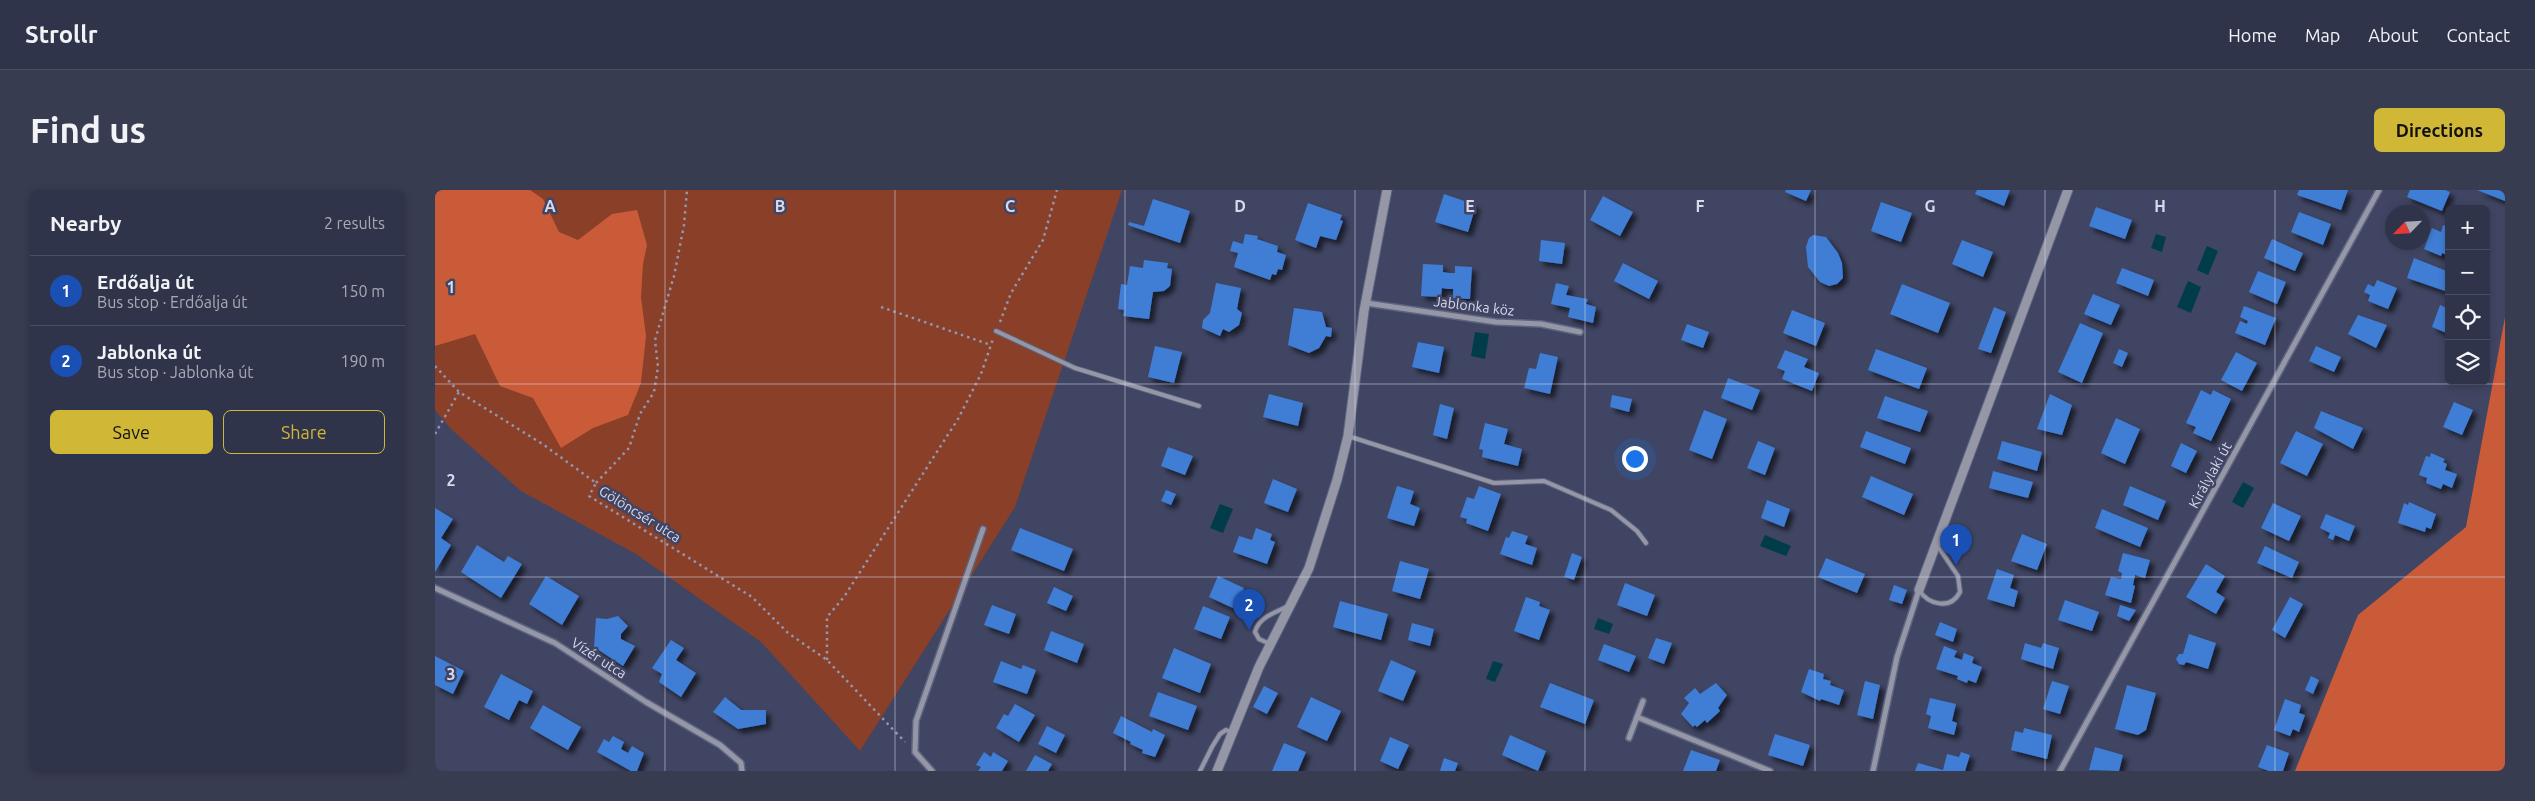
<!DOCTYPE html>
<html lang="en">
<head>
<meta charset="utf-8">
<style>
  :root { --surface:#30344a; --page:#383c51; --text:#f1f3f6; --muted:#a8aab5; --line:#4b4f62; --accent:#d1b736 }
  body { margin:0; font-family:Ubuntu,sans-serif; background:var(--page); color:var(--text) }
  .controls { position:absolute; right:15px; top:15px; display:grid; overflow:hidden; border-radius:8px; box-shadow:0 2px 8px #0003 }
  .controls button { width:45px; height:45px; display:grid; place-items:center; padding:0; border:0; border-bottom:1px solid var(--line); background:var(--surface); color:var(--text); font:25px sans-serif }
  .compass { position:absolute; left:1950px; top:15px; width:45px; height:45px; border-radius:50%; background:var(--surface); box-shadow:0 2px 8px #0003; rotate:245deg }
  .you { position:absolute; left:1199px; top:268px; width:18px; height:18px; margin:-12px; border:4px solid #fff; border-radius:50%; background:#1a73e8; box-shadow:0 0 0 8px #1a73e833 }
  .badge { display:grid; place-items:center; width:32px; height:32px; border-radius:50%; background:var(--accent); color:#fff; font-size:16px; font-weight:700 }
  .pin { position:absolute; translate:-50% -41px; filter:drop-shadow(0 1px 2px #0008) }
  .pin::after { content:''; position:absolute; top:26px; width:18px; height:15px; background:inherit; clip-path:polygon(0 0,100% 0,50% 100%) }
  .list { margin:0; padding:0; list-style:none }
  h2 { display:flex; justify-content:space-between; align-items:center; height:65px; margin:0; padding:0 20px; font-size:21px }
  h2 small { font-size:16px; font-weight:400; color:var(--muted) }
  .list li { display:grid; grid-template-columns:32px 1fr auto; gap:15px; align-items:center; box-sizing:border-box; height:70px; padding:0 20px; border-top:1px solid var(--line) }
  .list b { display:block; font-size:19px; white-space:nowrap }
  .list p { margin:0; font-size:16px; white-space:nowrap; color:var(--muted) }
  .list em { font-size:16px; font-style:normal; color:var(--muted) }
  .actions { display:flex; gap:10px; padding:15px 20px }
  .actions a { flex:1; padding:11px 0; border:1px solid var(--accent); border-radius:8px; text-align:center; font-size:18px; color:var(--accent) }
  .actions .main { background:var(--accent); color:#111 }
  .icon { flex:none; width:28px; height:28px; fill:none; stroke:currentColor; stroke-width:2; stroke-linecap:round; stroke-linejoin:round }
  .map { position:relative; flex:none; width:2070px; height:581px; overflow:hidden; border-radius:8px }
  header { display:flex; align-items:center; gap:30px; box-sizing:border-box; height:70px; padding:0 25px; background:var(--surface); border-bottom:1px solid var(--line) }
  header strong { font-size:24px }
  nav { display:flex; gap:28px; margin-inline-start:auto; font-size:18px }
  .intro { display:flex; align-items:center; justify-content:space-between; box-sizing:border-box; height:120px; padding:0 30px }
  h1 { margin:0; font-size:35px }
  .button { padding:12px 22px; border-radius:8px; background:var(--accent); color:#111; font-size:18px; font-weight:700 }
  main { display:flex; gap:30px; padding:0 30px }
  aside { flex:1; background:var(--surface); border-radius:8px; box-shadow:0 2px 8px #0003 }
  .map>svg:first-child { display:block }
</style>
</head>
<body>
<header>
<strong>Strollr</strong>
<nav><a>Home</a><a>Map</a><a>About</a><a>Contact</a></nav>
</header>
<div class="intro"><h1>Find us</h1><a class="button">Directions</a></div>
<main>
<aside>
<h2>Nearby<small>2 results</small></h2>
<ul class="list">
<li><span class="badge" style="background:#1a4fb4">1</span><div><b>Erdőalja út</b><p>Bus stop · Erdőalja út</p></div><em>150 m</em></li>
<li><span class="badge" style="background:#1a4fb4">2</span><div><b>Jablonka út</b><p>Bus stop · Jablonka út</p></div><em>190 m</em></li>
</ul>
<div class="actions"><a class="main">Save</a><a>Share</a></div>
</aside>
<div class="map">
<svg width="2070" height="581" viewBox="0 0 2070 581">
  <defs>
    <filter id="shadow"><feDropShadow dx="4.5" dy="4.5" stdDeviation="2.5" flood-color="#0009"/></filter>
  </defs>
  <rect width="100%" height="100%" fill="#404563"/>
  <!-- green -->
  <polygon fill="#893f28" points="0,0 687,0 580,317 425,561 326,452 201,364 86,301 17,240 0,220"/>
  <!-- forest -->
  <g fill="#ca5b38">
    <polygon points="0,0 95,0 108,9 124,42 143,50 177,24 202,20 212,55 208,74 206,107 211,146 206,193 193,225 158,238 126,258 98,208 65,196 40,144 0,156"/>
    <polygon points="2070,127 2070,581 1860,581 1923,425 2031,337"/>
  </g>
  <!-- water -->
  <g fill="#003c49">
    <polygon points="1721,44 1731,47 1727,62 1716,58"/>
    <polygon points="1772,56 1783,61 1773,85 1762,80"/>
    <polygon points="1753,91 1766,97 1756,123 1742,117"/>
    <polygon points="1040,142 1054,144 1050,169 1036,166"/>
    <polygon points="1808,292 1819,298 1808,318 1797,312"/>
    <polygon points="785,314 798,319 788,343 775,338"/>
    <polygon points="1330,345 1356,356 1351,366 1325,356"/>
    <polygon points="1163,428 1178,434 1174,444 1159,439"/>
    <polygon points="1058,471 1068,474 1060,492 1051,489"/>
  </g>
  <!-- building -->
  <g fill="#3f7ed6" filter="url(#shadow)">
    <polygon points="1351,0 1376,0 1371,11 1350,2"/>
    <polygon points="1542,0 1575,0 1569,16 1540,4"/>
    <polygon points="1864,0 1913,0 1906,20 1862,5"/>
    <polygon points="1975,0 2010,0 2015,2 2007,21 1972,7"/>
    <polygon points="2042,0 2070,0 2070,11"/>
    <polygon points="1009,4 1041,15 1033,42 1000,32"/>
    <polygon points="1168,6 1198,22 1185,46 1155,30"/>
    <polygon points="718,9 755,21 745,53 693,35 694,32 709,36"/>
    <polygon points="1446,12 1477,23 1466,52 1436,41"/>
    <polygon points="873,13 907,25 905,30 908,31 901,50 885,46 881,58 860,50"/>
    <polygon points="1661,17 1697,30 1690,49 1654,36"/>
    <polygon points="1864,22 1896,34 1888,55 1856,42"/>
    <polygon points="2008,35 2014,37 2014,66 2007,63 2006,66 1989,59 1997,38 2006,42"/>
    <polygon points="810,44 823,46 822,49 843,56 842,62 851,65 847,80 843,79 841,85 837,84 835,90 799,77 803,63 795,61 798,51 808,54"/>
    <polygon points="1378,45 1391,47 1403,63 1407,73 1408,88 1402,94 1394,96 1385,92 1373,77 1371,57 1374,48"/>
    <polygon points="1837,49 1868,63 1860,81 1829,68"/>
    <polygon points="1106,50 1130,53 1127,74 1104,71"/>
    <polygon points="1527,50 1558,62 1548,87 1517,74"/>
    <polygon points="1979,68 2014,82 2013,102 1972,88"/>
    <polygon points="709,70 733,73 732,78 737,79 735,96 729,101 718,102 714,129 688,126 689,120 683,119 686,94 692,95 695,76 708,78"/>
    <polygon points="1188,73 1223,91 1214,109 1179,91"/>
    <polygon points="988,74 1008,75 1008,82 1014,83 1020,83 1020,76 1037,77 1035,109 1018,108 1018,99 1013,99 1007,98 1006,107 986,106"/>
    <polygon points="1687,78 1719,90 1713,106 1681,93"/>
    <polygon points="1823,81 1851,92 1842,114 1814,102"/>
    <polygon points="1942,90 1962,98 1953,119 1933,111 1935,105 1929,102 1933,94 1939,97"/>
    <polygon points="781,93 806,98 802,119 807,123 804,135 794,142 788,139 785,146 767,138 768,130 775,123"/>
    <polygon points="1121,93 1134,96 1131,105 1153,109 1151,114 1161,117 1158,133 1133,127 1135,118 1116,114"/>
    <polygon points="1467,94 1515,113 1503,143 1455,124"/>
    <polygon points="1658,104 1685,115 1676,135 1649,124"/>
    <polygon points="2005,115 2014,119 2014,144 1997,137"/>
    <polygon points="1809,116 1841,128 1830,155 1800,143 1805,131 1812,134 1813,131 1805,127"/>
    <polygon points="1559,117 1571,122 1556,163 1543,159"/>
    <polygon points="859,118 887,122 891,137 897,138 896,147 891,146 884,158 874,163 853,155"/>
    <polygon points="1357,120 1390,133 1381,156 1348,143"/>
    <polygon points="1923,125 1952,135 1941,158 1913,144"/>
    <polygon points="1645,133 1668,143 1647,193 1623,182"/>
    <polygon points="1252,134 1274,142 1268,158 1246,150"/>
    <polygon points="983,152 1009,157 1004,183 977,177"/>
    <polygon points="720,156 747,162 739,193 713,187"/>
    <polygon points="1881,156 1906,167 1899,182 1874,171"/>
    <polygon points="1441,159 1492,178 1484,199 1433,180"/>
    <polygon points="1684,159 1693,163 1687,177 1678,173"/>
    <polygon points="1350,160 1373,169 1369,177 1384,183 1377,201 1347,189 1350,181 1342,178"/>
    <polygon points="1801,162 1822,173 1807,201 1786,190"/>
    <polygon points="1105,163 1123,167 1115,204 1089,198 1094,178 1101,179"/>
    <polygon points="1293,188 1325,200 1317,220 1286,208"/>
    <polygon points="1766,200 1776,205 1778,200 1796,209 1776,251 1758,243 1761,237 1751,233"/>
    <polygon points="834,204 868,213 863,236 828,227"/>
    <polygon points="1615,204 1637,215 1627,245 1602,239"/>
    <polygon points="1177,205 1197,209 1194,222 1175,217"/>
    <polygon points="1450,206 1493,221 1485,242 1442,228"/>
    <polygon points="2019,212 2038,220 2027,245 2008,237"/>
    <polygon points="1005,214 1019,218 1012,249 998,245"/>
    <polygon points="1269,220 1292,229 1277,269 1254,260"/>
    <polygon points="1886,221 1928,238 1918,259 1879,238"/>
    <polygon points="1681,228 1705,239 1690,274 1666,263"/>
    <polygon points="1050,233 1073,239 1069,254 1087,259 1083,276 1047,267 1048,260 1044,259"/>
    <polygon points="1431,241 1476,258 1470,274 1425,257"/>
    <polygon points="1861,241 1888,254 1872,286 1845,273"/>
    <polygon points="1323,251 1340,258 1330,285 1312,278"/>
    <polygon points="1567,251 1607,262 1602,281 1562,269"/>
    <polygon points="1746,253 1762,261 1751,283 1736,276"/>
    <polygon points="733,257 758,266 750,285 726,276"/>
    <polygon points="1996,263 2010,269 2008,272 2012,274 2010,280 2022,284 2017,298 2008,294 2006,299 1991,293 1992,288 1984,285 1991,266 1995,267"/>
    <polygon points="1558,281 1598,292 1593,308 1554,298"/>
    <polygon points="1436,286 1478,304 1469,325 1427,307"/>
    <polygon points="838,289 862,299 853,322 829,313"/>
    <polygon points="962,296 979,301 975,314 985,318 979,336 952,328"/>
    <polygon points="1044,296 1066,304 1053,341 1031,333 1032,329 1025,327 1032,307 1039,309"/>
    <polygon points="1695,296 1731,311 1723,330 1688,315"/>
    <polygon points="731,300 741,304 736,315 726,311"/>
    <polygon points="1332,310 1355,319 1349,337 1326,328"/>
    <polygon points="1974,312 2001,324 1996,339 1991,337 1990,342 1963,333 1969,313 1973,315"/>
    <polygon points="1838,313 1866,326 1854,351 1826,338"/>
    <polygon points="0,318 18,329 6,348 16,355 0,382"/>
    <polygon points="1667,319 1713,338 1705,357 1660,338"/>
    <polygon points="1891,324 1920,336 1914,351 1900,345 1898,350 1893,348 1895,343 1885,338"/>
    <polygon points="585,338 638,359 629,381 576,360"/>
    <polygon points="821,338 837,344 835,350 840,352 832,374 798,362 804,346 817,350"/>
    <polygon points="1077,341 1093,346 1090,354 1102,358 1097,375 1065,364 1071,347 1074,348"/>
    <polygon points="1587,344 1612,354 1602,380 1576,371"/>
    <polygon points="42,355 69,372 73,366 87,374 66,408 26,382"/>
    <polygon points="1830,356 1864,372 1857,388 1822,373"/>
    <polygon points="1137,363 1147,367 1139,390 1129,387"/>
    <polygon points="1688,363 1715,370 1710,388 1700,385 1698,395 1700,396 1696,413 1670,405 1676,387 1686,389 1687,383 1683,381"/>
    <polygon points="1391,368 1430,384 1422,403 1383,387"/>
    <polygon points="965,371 994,379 985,409 957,401"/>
    <polygon points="1771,374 1790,386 1781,402 1790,408 1781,424 1751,407"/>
    <polygon points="1562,379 1579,385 1575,398 1583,401 1579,417 1552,409"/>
    <polygon points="111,386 144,406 127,435 94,414"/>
    <polygon points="783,386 809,398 800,419 774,407"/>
    <polygon points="1190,393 1220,405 1212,426 1182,415"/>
    <polygon points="1459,395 1472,400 1467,414 1454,410"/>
    <polygon points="619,397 638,406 631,421 612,413"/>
    <polygon points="1091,407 1105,412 1104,416 1115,420 1104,450 1079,441"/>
    <polygon points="1855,407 1868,414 1850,448 1837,440"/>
    <polygon points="1630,410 1664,422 1657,441 1623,430"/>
    <polygon points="905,411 953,424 946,450 898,437"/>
    <polygon points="557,415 581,424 574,444 549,435"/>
    <polygon points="1685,415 1701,420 1694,431 1682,426"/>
    <polygon points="768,416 795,427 786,449 759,439"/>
    <polygon points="183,426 193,436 186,444 186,449 200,456 188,476 159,457 161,428 172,429"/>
    <polygon points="1505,432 1522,439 1518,452 1500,445"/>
    <polygon points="977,433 999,439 995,456 973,450"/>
    <polygon points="616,441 649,454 642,473 609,460"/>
    <polygon points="1754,444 1781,453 1773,479 1751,472 1749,475 1744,474 1741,469 1744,464 1748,464"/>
    <polygon points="1221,448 1237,453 1229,474 1213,468"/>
    <polygon points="236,450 249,458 241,470 261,483 246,507 224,492 227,484 217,478"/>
    <polygon points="1590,453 1606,458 1608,453 1624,458 1618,479 1586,469"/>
    <polygon points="1169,454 1201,466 1194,482 1163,470"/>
    <polygon points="1509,456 1522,461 1519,467 1527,470 1529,463 1539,467 1537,473 1547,477 1541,493 1533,490 1532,493 1522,489 1523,486 1501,479"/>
    <polygon points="739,458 776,474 765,503 727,488"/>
    <polygon points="0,466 29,481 18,504 0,495"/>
    <polygon points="956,470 981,481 968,511 943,501"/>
    <polygon points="566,471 586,479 588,475 601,480 592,504 558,492"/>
    <polygon points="1374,479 1389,484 1388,489 1396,491 1395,495 1409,500 1404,515 1386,509 1385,511 1366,502"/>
    <polygon points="66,484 98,501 92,514 84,510 74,530 49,517"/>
    <polygon points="1876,486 1884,490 1878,504 1870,500"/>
    <polygon points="1430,491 1445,495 1438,529 1422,525"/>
    <polygon points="1617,491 1634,496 1625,524 1608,519"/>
    <polygon points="1115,493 1159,510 1150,534 1105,517"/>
    <polygon points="1281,493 1292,505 1283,518 1285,521 1272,533 1270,530 1262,537 1260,535 1258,537 1246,524 1254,513 1249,508 1260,498 1265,504"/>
    <polygon points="1692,495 1721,503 1711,540 1703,545 1680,539"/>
    <polygon points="829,496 843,503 832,524 818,517"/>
    <polygon points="723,502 762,516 753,540 714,526"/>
    <polygon points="290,507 306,520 331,520 331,534 303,539 278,522"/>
    <polygon points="876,507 906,521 892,551 862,537"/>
    <polygon points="1495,508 1521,514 1517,531 1522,533 1519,545 1493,538 1496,526 1491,524"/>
    <polygon points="1850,509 1866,515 1864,523 1870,525 1864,542 1858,539 1855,546 1839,540"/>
    <polygon points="580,514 600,525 584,552 561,538 569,524 573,526"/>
    <polygon points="108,515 146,537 133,560 95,538"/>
    <polygon points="686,526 717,542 718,539 730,545 720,567 707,563 708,560 695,554 696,552 678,543"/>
    <polygon points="612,536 630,545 621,563 603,554"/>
    <polygon points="1589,538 1617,545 1612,569 1576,560 1580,541 1588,543"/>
    <polygon points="1340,544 1375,555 1368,576 1333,565"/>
    <polygon points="1075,545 1111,561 1103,581 1067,565"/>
    <polygon points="178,546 189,552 186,559 193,563 197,556 209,563 202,581 196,581 162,562 169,549 174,552"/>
    <polygon points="955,547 974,555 963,579 945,571"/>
    <polygon points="849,553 871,562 863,581 837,581"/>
    <polygon points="1832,555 1854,563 1848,581 1834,581 1823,577"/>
    <polygon points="1660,557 1688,565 1684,581 1654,580"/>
    <polygon points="1256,560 1285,570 1281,581 1248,581"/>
    <polygon points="549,562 556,567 558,562 573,571 567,581 543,581 546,577 541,575"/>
    <polygon points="1526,562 1535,565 1530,581 1480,581 1483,573 1508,580 1512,564 1524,567"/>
    <polygon points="600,565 617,574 613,581 591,581"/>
    <polygon points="1009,568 1023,573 1020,581 1005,581"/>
  </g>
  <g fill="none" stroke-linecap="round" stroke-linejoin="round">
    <!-- service casing -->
    <g stroke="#5e637f" stroke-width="6">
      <g id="service">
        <polyline points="561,141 640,178 764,216"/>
        <polyline points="913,246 1059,293 1109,291 1176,320 1202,341 1211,353"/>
        <path d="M1484,400c9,14 31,21 41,2l-2,-16 -21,-31"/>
        <path d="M835,454l-11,-5 -4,-7c4,-15 18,-18 31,-25"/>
        <polyline points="765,581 777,557 785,544 791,540 796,542"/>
      </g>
    </g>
    <!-- minor casing -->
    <g stroke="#5e637f" stroke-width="8">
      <g id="minor">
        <polyline points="931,113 1061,132 1106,134 1145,142"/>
        <polyline points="0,398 120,453 211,512 285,555 306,573 307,581"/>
        <polyline points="1202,527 1335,581"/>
        <polyline points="1194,548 1208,511"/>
        <polyline points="497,581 480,562 481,531 548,339"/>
        <polyline points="1438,581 1462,467 1484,400"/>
        <polyline points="1625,581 1944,0"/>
      </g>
    </g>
    <!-- tertiary casing -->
    <g stroke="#5e637f" stroke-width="11">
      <g id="tertiary">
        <polyline points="1484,400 1633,0"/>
        <polyline points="782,581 824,477 874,378 902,290 913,246 929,121 952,0"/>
      </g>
    </g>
    <!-- path -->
    <g stroke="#9296ae" stroke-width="2.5" stroke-dasharray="2.5 4" stroke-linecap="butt">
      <polyline points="446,117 556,155"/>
      <polyline points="565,132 576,103 608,50 622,0"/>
      <polyline points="0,176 24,202 109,255 161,293 154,306 317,407 353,443 392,470 470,552"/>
      <polyline points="0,244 24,202"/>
      <polyline points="161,293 194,258 205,224 219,202 223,177 220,150 239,86 249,35 252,0"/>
      <polyline points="392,470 392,427 409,407 523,229 546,184 558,149"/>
    </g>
    <!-- service -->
    <use href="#service" stroke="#9597a7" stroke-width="4"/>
    <!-- minor -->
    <use href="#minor" stroke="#9597a7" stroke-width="5"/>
    <!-- tertiary -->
    <use href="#tertiary" stroke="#9597a7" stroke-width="9"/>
  </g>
  <!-- grid -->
  <path fill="none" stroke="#d7daed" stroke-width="1" stroke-opacity="0.55" d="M230,0v581M460,0v581M690,0v581M920,0v581M1150,0v581M1380,0v581M1610,0v581M1840,0v581M0,194h2070M0,387h2070"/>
  <g text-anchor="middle" stroke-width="5" stroke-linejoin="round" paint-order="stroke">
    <!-- street labels -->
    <g font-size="14" fill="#d7daed" stroke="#404563">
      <text transform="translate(1039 116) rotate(7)" y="5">Jablonka köz</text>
      <text transform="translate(1775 285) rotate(-61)" y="5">Királylaki út</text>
      <text transform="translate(205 324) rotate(32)" y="5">Gölöncsér utca</text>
      <text transform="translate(164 468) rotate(33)" y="5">Vízér utca</text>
    </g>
  </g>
  <g font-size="16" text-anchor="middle" font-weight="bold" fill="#d7daed" stroke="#404563" stroke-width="5" stroke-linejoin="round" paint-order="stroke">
    <text x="115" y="22">A</text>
    <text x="345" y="22">B</text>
    <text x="575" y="22">C</text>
    <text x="805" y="22">D</text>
    <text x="1035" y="22">E</text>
    <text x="1265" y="22">F</text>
    <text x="1495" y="22">G</text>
    <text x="1725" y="22">H</text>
    <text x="16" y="103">1</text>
    <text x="16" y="296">2</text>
    <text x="16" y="490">3</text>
  </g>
</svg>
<div class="controls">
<button>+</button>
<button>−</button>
<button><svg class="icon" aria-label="locate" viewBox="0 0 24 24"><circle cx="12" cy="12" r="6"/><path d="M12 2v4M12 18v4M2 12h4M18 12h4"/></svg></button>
<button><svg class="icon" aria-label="layers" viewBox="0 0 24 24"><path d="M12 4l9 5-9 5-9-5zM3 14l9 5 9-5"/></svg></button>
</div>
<svg class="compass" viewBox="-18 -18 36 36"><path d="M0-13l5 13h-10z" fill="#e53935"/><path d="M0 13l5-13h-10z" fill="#a8aab5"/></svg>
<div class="you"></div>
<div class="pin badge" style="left:1521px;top:375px;background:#1a4fb4">1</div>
<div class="pin badge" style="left:814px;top:440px;background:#1a4fb4">2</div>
</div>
</main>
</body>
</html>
